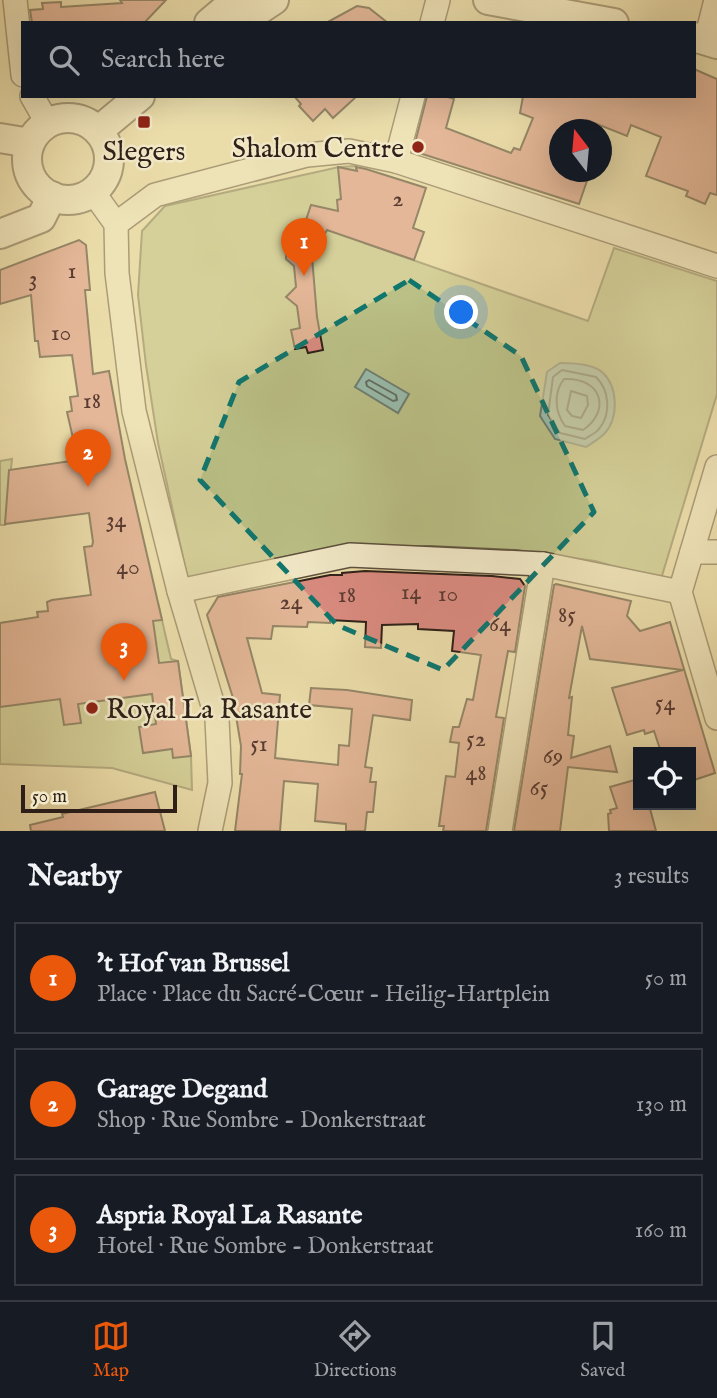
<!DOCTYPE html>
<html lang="en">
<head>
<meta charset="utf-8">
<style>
  :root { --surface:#171b24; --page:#20242c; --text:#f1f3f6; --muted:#9ea1a6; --line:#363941; --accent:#ea580c }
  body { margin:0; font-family:"IM FELL English",serif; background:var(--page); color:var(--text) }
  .controls { position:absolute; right:21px; bottom:21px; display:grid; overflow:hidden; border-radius:0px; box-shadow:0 7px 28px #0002 }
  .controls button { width:63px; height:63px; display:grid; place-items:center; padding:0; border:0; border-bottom:2px solid var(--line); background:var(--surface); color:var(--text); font:35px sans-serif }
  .compass { position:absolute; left:549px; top:119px; width:63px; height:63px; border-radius:50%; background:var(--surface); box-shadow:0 7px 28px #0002; rotate:344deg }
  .scale { position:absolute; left:21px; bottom:18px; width:156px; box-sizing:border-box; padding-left:7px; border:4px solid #2e2018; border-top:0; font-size:19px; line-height:24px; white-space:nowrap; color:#2e2018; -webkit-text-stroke:5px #f2e9c8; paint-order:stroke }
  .you { position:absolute; left:462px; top:313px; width:24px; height:24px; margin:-18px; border:5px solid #fff; border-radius:50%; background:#1a73e8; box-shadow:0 0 0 10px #1a73e833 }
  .badge { display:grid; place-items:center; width:46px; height:46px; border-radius:50%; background:var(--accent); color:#fff; font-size:23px; font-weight:700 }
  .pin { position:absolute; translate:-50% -58px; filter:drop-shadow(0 2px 4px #0008) }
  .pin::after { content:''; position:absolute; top:37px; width:24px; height:21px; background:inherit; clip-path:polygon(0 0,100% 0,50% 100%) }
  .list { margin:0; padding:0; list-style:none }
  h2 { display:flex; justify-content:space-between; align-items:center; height:91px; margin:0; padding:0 28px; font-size:30px }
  h2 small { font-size:23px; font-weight:400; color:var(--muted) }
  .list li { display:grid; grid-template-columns:46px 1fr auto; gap:21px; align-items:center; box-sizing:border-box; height:112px; margin:0 14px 14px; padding:0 14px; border:2px solid var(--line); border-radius:0px }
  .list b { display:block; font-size:26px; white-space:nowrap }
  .list p { margin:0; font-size:23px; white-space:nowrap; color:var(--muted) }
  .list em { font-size:23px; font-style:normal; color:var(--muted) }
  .icon { flex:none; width:38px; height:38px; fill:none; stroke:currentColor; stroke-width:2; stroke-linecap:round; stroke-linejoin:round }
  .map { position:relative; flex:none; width:717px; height:831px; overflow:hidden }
  .search { position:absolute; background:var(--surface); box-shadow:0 7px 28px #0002; left:21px; right:21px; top:21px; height:77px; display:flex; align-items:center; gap:18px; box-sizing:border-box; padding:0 24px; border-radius:0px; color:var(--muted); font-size:26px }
  .sheet { height:469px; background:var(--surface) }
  nav { display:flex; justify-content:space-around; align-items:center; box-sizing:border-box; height:98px; border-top:2px solid var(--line); background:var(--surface); font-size:19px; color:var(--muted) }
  nav a { display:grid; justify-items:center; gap:4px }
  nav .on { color:var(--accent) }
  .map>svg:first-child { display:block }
</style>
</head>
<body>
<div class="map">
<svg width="717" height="831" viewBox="0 0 717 831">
  <rect width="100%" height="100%" fill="#ebddaa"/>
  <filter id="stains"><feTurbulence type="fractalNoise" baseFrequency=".00286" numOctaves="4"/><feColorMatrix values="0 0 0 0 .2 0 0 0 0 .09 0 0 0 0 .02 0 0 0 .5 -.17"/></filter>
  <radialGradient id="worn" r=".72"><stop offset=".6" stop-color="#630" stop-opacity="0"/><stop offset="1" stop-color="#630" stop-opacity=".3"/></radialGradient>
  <!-- green -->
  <g fill="#bac086" stroke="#74704f" stroke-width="2">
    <polygon points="356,166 364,243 588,321 614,248 717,281 717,394 661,579 595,561 516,550 430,546 367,548 188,580 158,443 146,365 138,295 142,231 165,206 339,167"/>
    <polygon points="12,459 5,525 0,525 0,461"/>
    <polygon points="158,603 171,659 178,661 191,756 192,790 112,768 0,764 0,623"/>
  </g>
  <!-- water -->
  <g fill="#98bbab" stroke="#6e7d70" stroke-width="2">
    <path d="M560,363c12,0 34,1 43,10 15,14 16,46 1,61 -5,5 -12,9 -18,13l-31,-8 -15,-23 7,-44z"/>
    <polygon points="366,369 409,394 398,413 355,387"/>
  </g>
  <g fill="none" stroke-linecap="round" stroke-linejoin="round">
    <!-- shore -->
    <g stroke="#636e62" stroke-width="2">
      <path d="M562,370l34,7c13,13 16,36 3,52 -3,4 -10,7 -14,10l-25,-6 -12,-18 5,-38z"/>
      <path d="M564,379c37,-2 48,31 19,51l-18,-4c-10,-14 -12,-33 -1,-47z"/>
      <polygon points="369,380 396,395 397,400 393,401 367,386 366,382"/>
      <polygon points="571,391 587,396 588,405 581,418 572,416 567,410"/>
    </g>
  </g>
  <!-- building -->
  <g fill="#da8b80" stroke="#2e2018" stroke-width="2">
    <polygon points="120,0 166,0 144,23 32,23 30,10 43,9 42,3 61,2 61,7 122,3"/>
    <polygon points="357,6 369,8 388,23 326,23"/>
    <polygon points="694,69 717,79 717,195 710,193 705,204 686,196 688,191 646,176 661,137 631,125 627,136 587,120 585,130 559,130 559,172 578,172 589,175 579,204 413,151 427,96 445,96 454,99 446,128 511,153 514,148 520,150 533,118 520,113 523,96 694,96"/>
    <polygon points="294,96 357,96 333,118 325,109 313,121 299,106 301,104"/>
    <polygon points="338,167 357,171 356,167 366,169 426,188 413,228 424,232 414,260 327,230 317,248 318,256 312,257 317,317 323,350 308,353 306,347 295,349 291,330 300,328 297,306 286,297 296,287 294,266 286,259 287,240 295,240 305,223 311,205 338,211 337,200 341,199"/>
    <polygon points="79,240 86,245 90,290 85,290 93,374 109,371 125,459 162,620 153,621 159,663 178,661 191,756 173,758 172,749 143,753 139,727 156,724 152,694 78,704 81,723 64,725 60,699 0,707 0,623 38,617 37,612 48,611 47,602 52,600 91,595 84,547 92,546 93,542 89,513 5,524 9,470 78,460 67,412 72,411 70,397 78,396 72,355 40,357 38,341 35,341 31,295 0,304 0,270"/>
    <polygon points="365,571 492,576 520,579 525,586 515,652 508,651 496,717 504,718 486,831 443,831 444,826 439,826 446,776 455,777 459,743 450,742 453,727 459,727 467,699 473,700 481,655 452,651 454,631 418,629 418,624 382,625 381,648 365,647 366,622 330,620 330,623 308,622 307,627 273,626 271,639 247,638 262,693 280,695 275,758 338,765 339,745 349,746 352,709 309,705 311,688 347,690 412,700 410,720 373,715 365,767 372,768 370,782 376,782 373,812 367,812 365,831 346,831 346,824 315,821 318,784 284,781 280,831 235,831 242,774 240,774 241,746 233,698 207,615 218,597 330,575 342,575 342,573"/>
    <polygon points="556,584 631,601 627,616 640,631 670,622 715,773 691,781 691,752 661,752 654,731 645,734 644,730 627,735 612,688 683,670 590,659 582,626 569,698 572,697 568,735 574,736 571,758 610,746 617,772 568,767 560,831 514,831 554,585"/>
    <polygon points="638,779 638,805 649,805 656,831 609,831 608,814 611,813 610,810 617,808 610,787"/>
    <polygon points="155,792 165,831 31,831 30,825 63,817 62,814"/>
  </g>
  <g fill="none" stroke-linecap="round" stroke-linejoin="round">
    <!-- minor casing -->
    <g stroke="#5d4f3c" stroke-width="26">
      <g id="minor">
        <polyline points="15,0 23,75"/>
        <polyline points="432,23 438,0"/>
        <polyline points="706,40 716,0"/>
        <polyline points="32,96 48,124"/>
        <polyline points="396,161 413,96"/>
        <polyline points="93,192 116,224 117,273 134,411 179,591 217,719 220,783 210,831"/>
        <polyline points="116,224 155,195 307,155 349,151 396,161 717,266"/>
        <polyline points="717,467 680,592 717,718"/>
        <polyline points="692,552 717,552"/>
        <polyline points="179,591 350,555 543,564 680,592"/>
        <polyline points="500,831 543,564"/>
      </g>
    </g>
    <!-- tertiary casing -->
    <g stroke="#5d4f3c" stroke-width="32">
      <g id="tertiary">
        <polyline points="488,0 614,23"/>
        <polyline points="209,23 236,0"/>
        <polyline points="239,23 274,0"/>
        <polyline points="694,37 717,44"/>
        <circle cx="68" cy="159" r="41"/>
        <polyline points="98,131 140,96"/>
        <polyline points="0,138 30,143"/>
        <polyline points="0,234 41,218 52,196"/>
      </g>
    </g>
    <!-- minor -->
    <use href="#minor" stroke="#f2e9c8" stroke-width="23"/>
    <!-- tertiary -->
    <use href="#tertiary" stroke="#f2e9c8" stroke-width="28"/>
  </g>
  <!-- marked area -->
  <path d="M0 0H717V831H0ZM409,280l112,76 73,156 -151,158 -106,-45 -137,-145 39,-98z" fill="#ebddaa" fill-opacity=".55" fill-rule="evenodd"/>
  <path fill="none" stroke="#0f766e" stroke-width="5" stroke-dasharray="14 9" stroke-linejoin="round" d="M409,280l112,76 73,156 -151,158 -106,-45 -137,-145 39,-98z"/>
  <!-- markers -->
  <g fill="#8f2418" stroke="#f2e9c8" stroke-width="2.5">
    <rect x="137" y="115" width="14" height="14" rx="3.5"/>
    <circle cx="418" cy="147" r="7"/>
    <circle cx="92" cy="708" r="7"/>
  </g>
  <g text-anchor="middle" stroke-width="5" stroke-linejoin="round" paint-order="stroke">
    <!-- number labels -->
    <g font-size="24" fill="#593b32">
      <text x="398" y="206">2</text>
      <text x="72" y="278">1</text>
      <text x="33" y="286">3</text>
      <text x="61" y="340">10</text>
      <text x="92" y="408">18</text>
      <text x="116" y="527">34</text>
      <text x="128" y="574">40</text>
      <text x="411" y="599">14</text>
      <text x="448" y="601">10</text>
      <text x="347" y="602">18</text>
      <text x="291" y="609">24</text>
      <text x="567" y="622">85</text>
      <text x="500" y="631">64</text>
      <text x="665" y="710">54</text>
      <text x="476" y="746">52</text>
      <text x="259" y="751">51</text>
      <text x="553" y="763">69</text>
      <text x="476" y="780">48</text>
      <text x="539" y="795">65</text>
    </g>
    <!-- poi labels -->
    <g font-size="28" fill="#2e2018" stroke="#f2e9c8" text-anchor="end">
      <text x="404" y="157">Shalom Centre</text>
      <text x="144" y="160" text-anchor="middle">Slegers</text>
      <text x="106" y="718" text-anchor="start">Royal La Rasante</text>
    </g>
  </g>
  <rect width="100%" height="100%" filter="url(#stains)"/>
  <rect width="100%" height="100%" fill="url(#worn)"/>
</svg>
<div class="controls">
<button><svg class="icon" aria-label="locate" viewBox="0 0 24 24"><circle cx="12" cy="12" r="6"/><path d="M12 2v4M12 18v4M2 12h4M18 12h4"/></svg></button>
</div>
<svg class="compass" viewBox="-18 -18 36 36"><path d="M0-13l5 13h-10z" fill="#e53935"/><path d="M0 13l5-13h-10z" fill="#9ea1a6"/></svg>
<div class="scale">50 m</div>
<div class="you"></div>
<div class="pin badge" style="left:304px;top:276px">1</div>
<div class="pin badge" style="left:88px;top:487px">2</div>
<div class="pin badge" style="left:124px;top:681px">3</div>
<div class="search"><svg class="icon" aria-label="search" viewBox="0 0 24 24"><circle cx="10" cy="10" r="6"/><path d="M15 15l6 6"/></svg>Search here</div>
</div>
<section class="sheet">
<h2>Nearby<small>3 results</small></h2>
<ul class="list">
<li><span class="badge">1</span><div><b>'t Hof van Brussel</b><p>Place · Place du Sacré-Cœur - Heilig-Hartplein</p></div><em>50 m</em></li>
<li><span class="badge">2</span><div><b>Garage Degand</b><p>Shop · Rue Sombre - Donkerstraat</p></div><em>130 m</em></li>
<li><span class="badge">3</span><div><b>Aspria Royal La Rasante</b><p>Hotel · Rue Sombre - Donkerstraat</p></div><em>160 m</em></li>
</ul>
</section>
<nav>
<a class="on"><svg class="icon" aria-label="map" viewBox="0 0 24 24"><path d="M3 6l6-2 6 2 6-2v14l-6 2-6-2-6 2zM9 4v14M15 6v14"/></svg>Map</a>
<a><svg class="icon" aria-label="directions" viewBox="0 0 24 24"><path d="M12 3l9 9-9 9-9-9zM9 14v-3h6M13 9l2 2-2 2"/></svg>Directions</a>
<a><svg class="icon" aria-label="saved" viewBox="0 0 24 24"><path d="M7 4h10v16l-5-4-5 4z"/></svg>Saved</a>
</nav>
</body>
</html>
